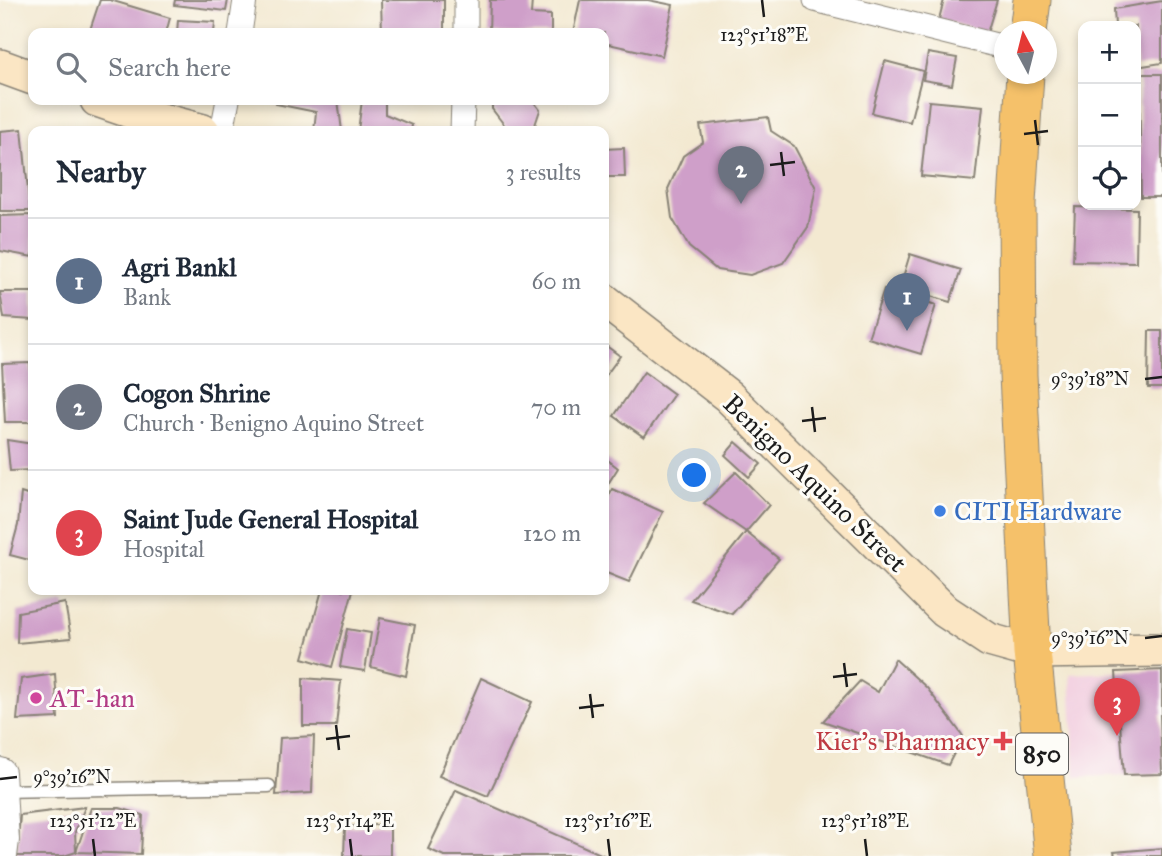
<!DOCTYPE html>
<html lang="en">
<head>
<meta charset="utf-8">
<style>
  :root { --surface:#fff; --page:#f2f2f3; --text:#1f2937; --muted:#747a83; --line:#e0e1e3; --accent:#7c3aed }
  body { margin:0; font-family:"IM FELL Great Primer",serif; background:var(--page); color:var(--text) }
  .controls { position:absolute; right:21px; top:21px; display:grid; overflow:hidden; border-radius:14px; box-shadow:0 4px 10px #0003 }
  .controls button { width:63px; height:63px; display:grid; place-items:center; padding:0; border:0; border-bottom:2px solid var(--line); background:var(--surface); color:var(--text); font:35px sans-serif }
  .compass { position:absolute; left:994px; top:21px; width:63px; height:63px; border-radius:50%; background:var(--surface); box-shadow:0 4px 10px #0003; rotate:353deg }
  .you { position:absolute; left:695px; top:476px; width:24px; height:24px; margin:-18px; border:5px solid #fff; border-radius:50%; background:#1a73e8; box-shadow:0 0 0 10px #1a73e833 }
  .badge { display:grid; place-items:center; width:46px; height:46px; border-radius:50%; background:var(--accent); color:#fff; font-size:23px; font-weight:700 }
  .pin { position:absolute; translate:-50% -58px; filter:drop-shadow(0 2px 4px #0008) }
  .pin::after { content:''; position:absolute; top:37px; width:24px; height:21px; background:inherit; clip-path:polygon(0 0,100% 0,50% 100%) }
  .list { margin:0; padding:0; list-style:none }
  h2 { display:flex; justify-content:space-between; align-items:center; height:91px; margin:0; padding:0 28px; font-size:30px }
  h2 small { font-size:23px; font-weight:400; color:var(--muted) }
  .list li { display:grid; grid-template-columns:46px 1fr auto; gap:21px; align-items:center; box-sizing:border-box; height:126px; padding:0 28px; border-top:2px solid var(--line) }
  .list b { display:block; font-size:26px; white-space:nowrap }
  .list p { margin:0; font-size:23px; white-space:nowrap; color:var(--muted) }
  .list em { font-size:23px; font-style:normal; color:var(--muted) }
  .icon { flex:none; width:38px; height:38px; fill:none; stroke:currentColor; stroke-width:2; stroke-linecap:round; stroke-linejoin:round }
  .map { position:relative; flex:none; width:1162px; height:856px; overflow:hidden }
  .search { position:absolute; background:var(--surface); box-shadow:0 4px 10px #0003; left:28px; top:28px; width:581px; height:77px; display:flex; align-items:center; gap:18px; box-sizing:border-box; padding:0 24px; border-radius:14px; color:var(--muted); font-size:26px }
  .panel { position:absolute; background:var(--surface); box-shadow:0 4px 10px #0003; left:28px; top:126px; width:581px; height:469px; border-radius:14px }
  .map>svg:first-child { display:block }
</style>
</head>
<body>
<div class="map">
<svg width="1162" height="856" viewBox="0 0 1162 856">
  <rect width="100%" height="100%" fill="#fdfcf7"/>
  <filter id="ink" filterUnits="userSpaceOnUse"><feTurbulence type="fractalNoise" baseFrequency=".0143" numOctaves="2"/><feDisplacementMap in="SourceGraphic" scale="14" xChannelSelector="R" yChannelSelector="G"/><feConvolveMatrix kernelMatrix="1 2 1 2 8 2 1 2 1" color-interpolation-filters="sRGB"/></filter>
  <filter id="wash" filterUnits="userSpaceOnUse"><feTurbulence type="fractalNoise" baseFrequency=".00686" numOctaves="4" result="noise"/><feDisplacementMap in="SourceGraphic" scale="28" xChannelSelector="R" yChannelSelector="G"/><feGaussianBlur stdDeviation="1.57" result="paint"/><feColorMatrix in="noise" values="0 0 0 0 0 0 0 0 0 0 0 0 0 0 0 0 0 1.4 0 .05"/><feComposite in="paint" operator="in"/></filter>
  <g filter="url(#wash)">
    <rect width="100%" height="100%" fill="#f3e9d1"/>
    <!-- built -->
    <polygon fill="#f2cfe0" points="1162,670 1162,715 1160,716 1162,774 1075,777 1070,674"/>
    <g id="blocks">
      <!-- building -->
      <g fill="#cf9fc9">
        <polygon points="100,0 110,0 170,18 166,33 89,33"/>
        <polygon points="175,0 228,0 226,11 174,5"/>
        <polygon points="381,0 444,0 444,33 382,33"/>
        <polygon points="490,0 532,0 531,14 551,15 551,33 489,33"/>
        <polygon points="580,0 648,0 673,5 662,56 604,43 604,33 573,33"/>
        <polygon points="944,0 997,0 987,33 939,19"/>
        <polygon points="1162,1 1162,63 1136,67 1136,26 1115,26 1114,9"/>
        <polygon points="178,20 215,22 214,33 177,33"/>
        <polygon points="928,53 957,58 952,85 923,80"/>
        <polygon points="885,61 923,71 910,122 872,113"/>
        <polygon points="1139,74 1162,74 1162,197 1141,197"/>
        <polygon points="276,100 338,100 342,131 314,131 316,112 276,104"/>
        <polygon points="362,100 385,100 385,114 412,125 411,131 358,131"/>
        <polygon points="492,100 536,100 534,102 540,110 533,131 509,131 492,109"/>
        <polygon points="929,101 983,106 975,181 921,176"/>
        <polygon points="768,117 771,131 794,146 816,188 808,227 783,263 750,275 717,270 689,247 672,218 668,189 683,156 703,142 700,125"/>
        <polygon points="22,129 30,211 0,211 0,131"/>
        <polygon points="624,148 625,177 604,177 604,149"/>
        <polygon points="1075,207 1137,209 1136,262 1073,261"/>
        <polygon points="33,215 33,257 0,251 0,216"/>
        <polygon points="910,254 961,270 950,302 900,287"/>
        <polygon points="884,289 936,305 921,354 868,338"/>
        <polygon points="0,292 33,292 33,320 4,318"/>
        <polygon points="1149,331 1162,331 1162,388 1148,388"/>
        <polygon points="605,345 620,356 604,378 604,347"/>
        <polygon points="30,363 31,373 33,373 33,422 5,422 2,364"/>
        <polygon points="644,372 674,394 644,437 614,416"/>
        <polygon points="7,440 33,444 33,470 10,471"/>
        <polygon points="736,442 761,464 749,477 725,455"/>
        <polygon points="604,457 618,468 604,490"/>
        <polygon points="736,472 769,505 746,532 704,503"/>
        <polygon points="612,489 663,512 629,582 604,572 604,506"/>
        <polygon points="21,493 33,497 33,561 10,555 18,525"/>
        <polygon points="746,532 779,559 732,614 691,600"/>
        <polygon points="322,590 353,590 332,667 303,658"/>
        <polygon points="65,603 71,638 17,643 18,612"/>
        <polygon points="380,618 415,625 406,676 371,667"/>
        <polygon points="347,629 371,633 365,671 340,667"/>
        <polygon points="895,659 927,688 963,736 948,765 823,721 860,681 878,692"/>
        <polygon points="1162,670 1162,715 1160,715 1162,774 1124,775 1116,672"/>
        <polygon points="55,674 58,718 17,720 21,679"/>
        <polygon points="303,678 341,681 336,726 303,726"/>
        <polygon points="481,678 532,702 488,796 439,776"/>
        <polygon points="314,736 312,793 276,795 280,738"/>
        <polygon points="456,790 605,856 444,856 428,849"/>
        <polygon points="85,807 75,832 76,852 91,808 120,808 143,815 141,854 76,852 64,856 17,856 20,815"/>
        <polygon points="390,824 390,856 344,856 345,827"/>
        <polygon points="1162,848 1162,856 1115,856 1114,852"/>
      </g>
    </g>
  </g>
  <g filter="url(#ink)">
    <use href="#blocks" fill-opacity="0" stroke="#888276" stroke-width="2"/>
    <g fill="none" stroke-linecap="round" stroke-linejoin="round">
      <!-- service casing -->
      <g stroke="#888276" stroke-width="15">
        <polyline id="service" points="1,791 269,786"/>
      </g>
      <!-- minor casing -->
      <g stroke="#888276" stroke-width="25">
        <g id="minor">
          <polyline points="466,0 466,33"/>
          <polyline points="815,0 1004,47"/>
          <polyline points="240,33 245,0"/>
          <polyline points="222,131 228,100"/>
          <polyline points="462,131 463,100"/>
        </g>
      </g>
      <!-- tertiary casing -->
      <g stroke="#888276" stroke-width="32">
        <polyline id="tertiary" points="0,773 4,840 2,856"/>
      </g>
      <!-- secondary casing -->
      <g stroke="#888276" stroke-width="36">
        <g id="secondary">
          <polyline points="0,66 33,78"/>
          <polyline points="97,100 135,113 203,131"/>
          <polyline points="604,300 728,396 945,611 989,640 1032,652 1162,650"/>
        </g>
      </g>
      <!-- primary casing -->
      <g stroke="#888276" stroke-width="39">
        <g id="primary">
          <polyline points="1028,32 1032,0"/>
          <polyline points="1025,74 1017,203 1018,375 1032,652 1053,856"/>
        </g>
      </g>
      <!-- service -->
      <use href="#service" stroke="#fff" stroke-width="12"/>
      <!-- minor -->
      <use href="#minor" stroke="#fff" stroke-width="23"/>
      <!-- tertiary -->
      <use href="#tertiary" stroke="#fff" stroke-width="30"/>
      <!-- secondary -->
      <use href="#secondary" stroke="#fbe6c4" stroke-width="33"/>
      <!-- primary -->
      <use href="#primary" stroke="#f5c16b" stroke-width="37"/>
    </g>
  </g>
  <!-- ticks -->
  <path fill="none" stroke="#1c1c1c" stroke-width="2.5" d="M762,0l2,17M1035,120l3,25M1024,134l24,-3M781,152l3,24M770,165l25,-3M1145,379l17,-2M812,407l3,25M802,421l24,-3M1145,638l17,-2M844,663l3,24M833,677l24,-3M590,694l3,24M579,708l25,-3M336,725l3,25M326,739l24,-3M0,779l17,-2M93,839l2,17M350,839l2,17M608,839l2,17M865,839l2,17"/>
  <!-- markers -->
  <circle fill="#3f7fe0" stroke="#fdfcf7" stroke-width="2.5" cx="940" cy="511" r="7"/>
  <circle fill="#d1479c" stroke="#fdfcf7" stroke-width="2.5" cx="36" cy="698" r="7"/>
  <path fill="#e0444e" stroke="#fdfcf7" stroke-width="2.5" d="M999.5 730.5h7v7h7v7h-7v7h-7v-7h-7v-7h7z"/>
  <g text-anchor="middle" stroke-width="6" stroke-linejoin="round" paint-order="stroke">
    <!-- shield labels -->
    <rect fill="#fdfcf7" stroke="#605f5e" stroke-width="2" x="1016" y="733.5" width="52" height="41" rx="5"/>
    <g font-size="24" font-weight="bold" fill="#1c1c1c">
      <text x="1042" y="762">850</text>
    </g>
    <!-- street labels -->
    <g font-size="26" fill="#1c1c1c" stroke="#fdfcf7">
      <text transform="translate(815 483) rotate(44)" y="9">Benigno Aquino Street</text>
    </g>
    <!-- shop labels -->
    <g font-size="26" fill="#366cbe" stroke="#fdfcf7" text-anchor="start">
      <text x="954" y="520">CITI Hardware</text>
    </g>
    <!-- hotel labels -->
    <g font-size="26" fill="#b23c85" stroke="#fdfcf7" text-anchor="start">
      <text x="50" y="707">AT-han</text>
    </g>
    <!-- health labels -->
    <g font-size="26" fill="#be3a42" stroke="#fdfcf7" text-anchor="end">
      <text x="989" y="750">Kier's Pharmacy</text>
    </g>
  </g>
  <g font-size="18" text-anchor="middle" fill="#1c1c1c" stroke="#fdfcf7" stroke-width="6" stroke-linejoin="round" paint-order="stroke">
    <text x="764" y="41">123°51'18"E</text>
    <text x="1090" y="385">9°39'18"N</text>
    <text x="1090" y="644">9°39'16"N</text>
    <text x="72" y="783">9°39'16"N</text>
    <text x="93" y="827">123°51'12"E</text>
    <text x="350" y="827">123°51'14"E</text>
    <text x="608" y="827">123°51'16"E</text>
    <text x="865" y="827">123°51'18"E</text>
  </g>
</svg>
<div class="controls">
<button>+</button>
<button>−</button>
<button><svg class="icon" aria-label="locate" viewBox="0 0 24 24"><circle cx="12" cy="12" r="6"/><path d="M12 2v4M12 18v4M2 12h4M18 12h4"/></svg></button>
</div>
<svg class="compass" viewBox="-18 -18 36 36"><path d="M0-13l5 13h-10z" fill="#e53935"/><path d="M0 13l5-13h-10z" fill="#747a83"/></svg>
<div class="you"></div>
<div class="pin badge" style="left:907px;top:331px;background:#5c6f8a">1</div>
<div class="pin badge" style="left:741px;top:204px;background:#6b7280">2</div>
<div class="pin badge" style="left:1117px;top:736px;background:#e0444e">3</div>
<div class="search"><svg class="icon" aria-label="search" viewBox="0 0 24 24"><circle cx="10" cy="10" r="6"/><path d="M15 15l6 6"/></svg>Search here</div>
<section class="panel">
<h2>Nearby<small>3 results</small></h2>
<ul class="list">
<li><span class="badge" style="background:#5c6f8a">1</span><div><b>Agri Bankl</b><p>Bank</p></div><em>60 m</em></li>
<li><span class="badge" style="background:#6b7280">2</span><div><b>Cogon Shrine</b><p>Church · Benigno Aquino Street</p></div><em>70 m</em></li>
<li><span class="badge" style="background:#e0444e">3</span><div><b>Saint Jude General Hospital</b><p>Hospital</p></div><em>120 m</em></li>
</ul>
</section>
</div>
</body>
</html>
